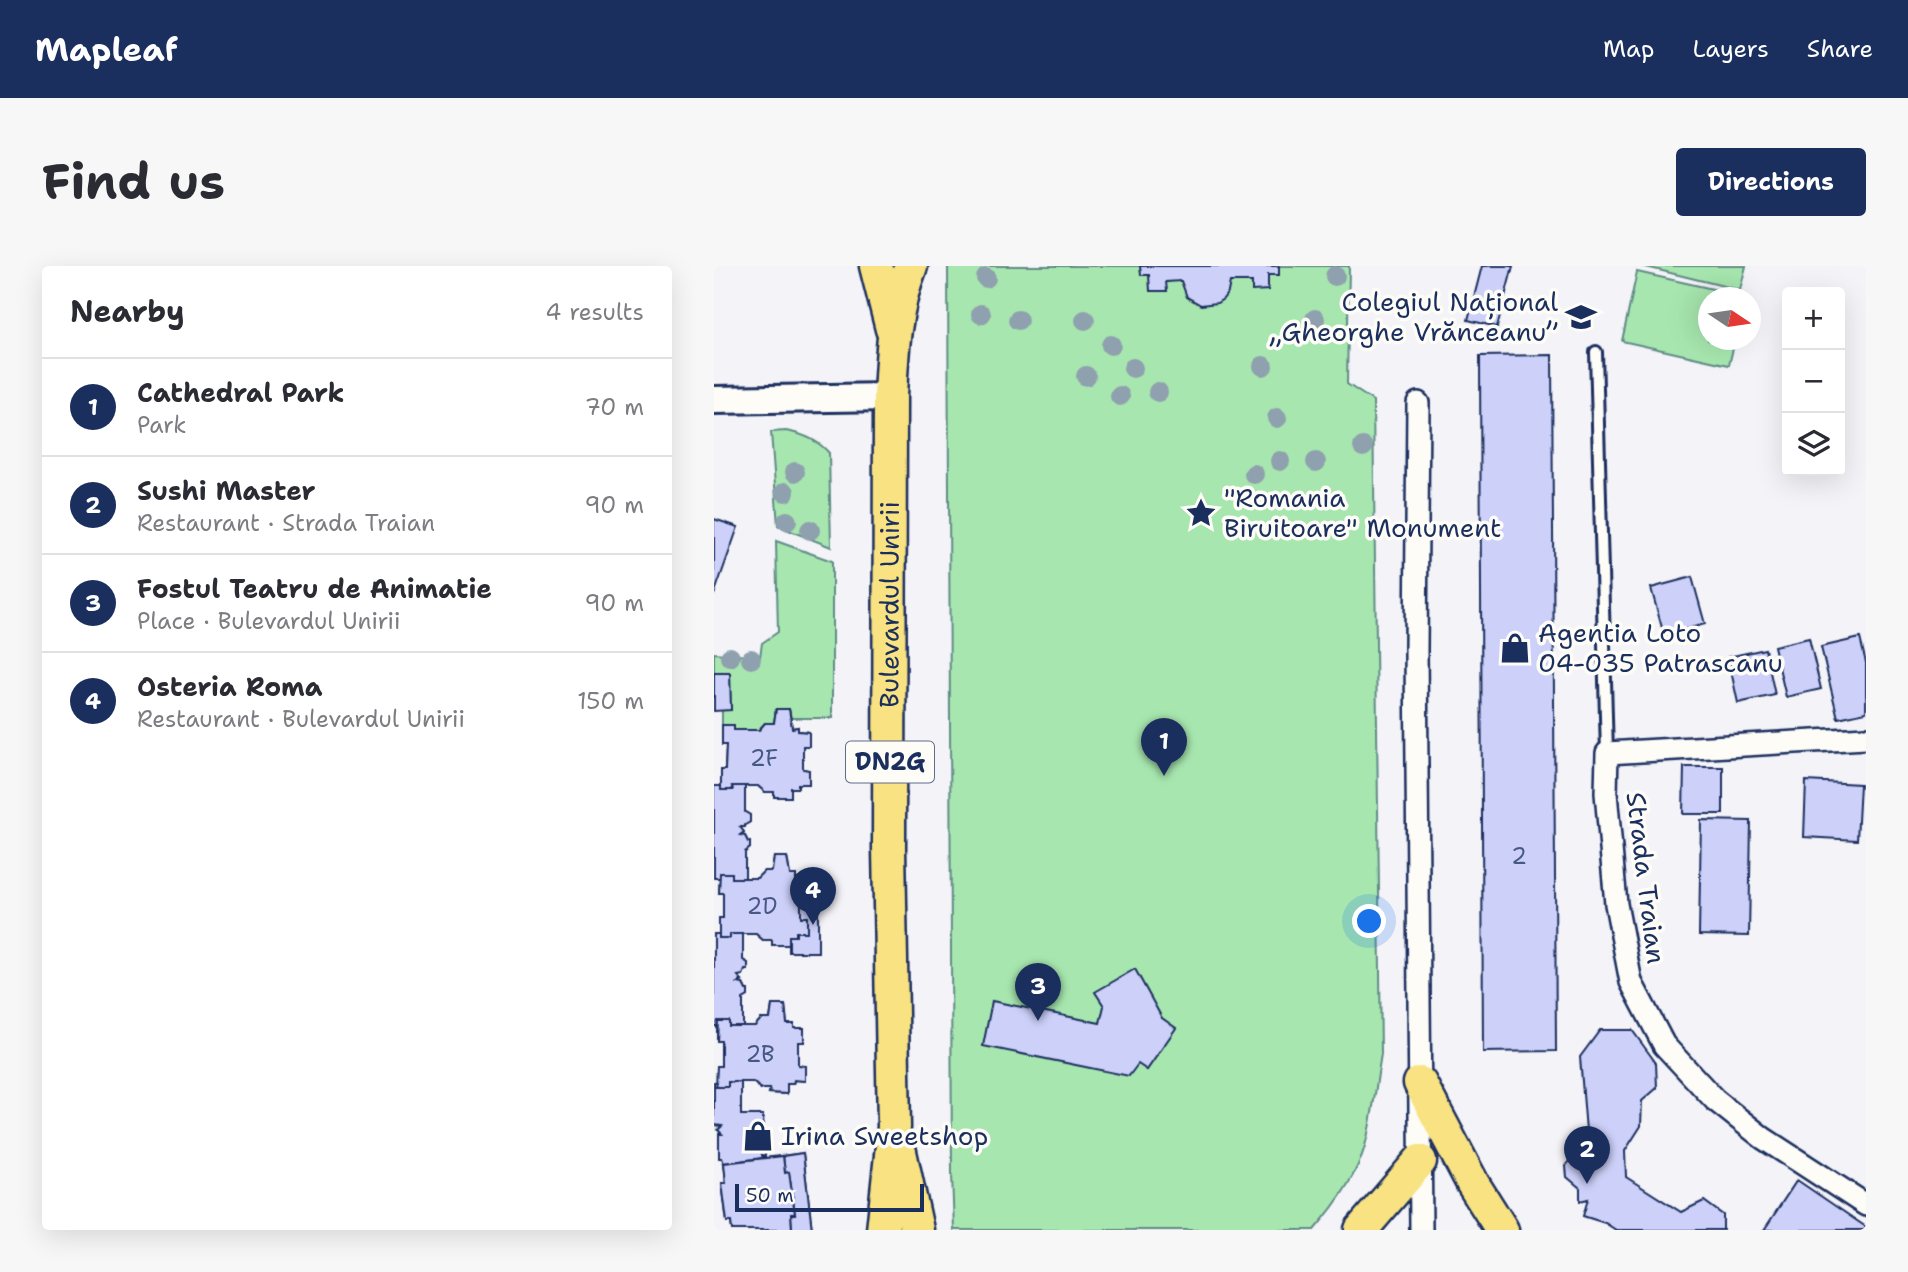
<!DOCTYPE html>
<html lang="en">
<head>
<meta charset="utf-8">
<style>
  :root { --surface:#fff; --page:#f7f7f7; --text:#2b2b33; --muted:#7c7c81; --line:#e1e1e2; --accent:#1b2f5e }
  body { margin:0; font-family:"Shantell Sans",sans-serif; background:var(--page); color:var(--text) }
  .controls { position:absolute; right:21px; top:21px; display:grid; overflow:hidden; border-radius:7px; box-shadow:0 7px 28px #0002 }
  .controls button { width:63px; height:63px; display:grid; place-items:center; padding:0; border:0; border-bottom:2px solid var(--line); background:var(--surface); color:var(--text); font:35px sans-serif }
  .compass { position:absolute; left:984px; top:21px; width:63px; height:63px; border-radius:50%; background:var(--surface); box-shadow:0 7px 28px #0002; rotate:103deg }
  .scale { position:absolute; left:21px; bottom:18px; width:189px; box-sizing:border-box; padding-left:7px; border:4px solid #1b2f5e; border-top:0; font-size:19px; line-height:24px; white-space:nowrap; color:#1b2f5e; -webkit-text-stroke:5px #fdfcf7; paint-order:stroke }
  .you { position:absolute; left:656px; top:656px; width:24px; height:24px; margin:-18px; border:5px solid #fff; border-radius:50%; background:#1a73e8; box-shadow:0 0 0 10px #1a73e833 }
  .badge { display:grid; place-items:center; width:46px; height:46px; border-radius:50%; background:var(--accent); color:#fff; font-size:23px; font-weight:700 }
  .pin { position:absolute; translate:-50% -58px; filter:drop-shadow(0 2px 4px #0008) }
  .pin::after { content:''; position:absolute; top:37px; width:24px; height:21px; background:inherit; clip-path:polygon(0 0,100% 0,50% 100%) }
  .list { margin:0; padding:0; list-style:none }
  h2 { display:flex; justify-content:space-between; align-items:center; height:91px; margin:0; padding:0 28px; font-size:30px }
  h2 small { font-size:23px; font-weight:400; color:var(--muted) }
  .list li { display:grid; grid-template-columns:46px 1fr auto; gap:21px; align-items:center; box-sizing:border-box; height:98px; padding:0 28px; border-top:2px solid var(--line) }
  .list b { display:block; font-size:26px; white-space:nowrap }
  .list p { margin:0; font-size:23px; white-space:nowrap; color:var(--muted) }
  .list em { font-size:23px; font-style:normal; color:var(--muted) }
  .icon { flex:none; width:38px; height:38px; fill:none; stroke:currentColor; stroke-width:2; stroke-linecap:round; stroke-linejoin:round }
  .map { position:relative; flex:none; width:1152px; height:964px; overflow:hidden; border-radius:7px }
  header { display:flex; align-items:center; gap:42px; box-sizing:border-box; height:98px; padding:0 35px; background:var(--accent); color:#fff }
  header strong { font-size:33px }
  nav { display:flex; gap:38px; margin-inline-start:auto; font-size:24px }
  .intro { display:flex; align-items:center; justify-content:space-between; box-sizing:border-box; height:168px; padding:0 42px }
  h1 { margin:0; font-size:49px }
  .button { padding:18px 32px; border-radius:7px; background:var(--accent); color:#fff; font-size:24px; font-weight:700 }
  main { display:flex; gap:42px; padding:0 42px }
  aside { flex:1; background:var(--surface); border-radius:7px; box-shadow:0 7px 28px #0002 }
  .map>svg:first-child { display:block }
</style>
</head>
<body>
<header>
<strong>Mapleaf</strong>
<nav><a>Map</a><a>Layers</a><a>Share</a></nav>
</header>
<div class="intro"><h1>Find us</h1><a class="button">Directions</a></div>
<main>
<aside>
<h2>Nearby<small>4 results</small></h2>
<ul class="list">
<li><span class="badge">1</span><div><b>Cathedral Park</b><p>Park</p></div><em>70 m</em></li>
<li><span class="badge">2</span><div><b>Sushi Master</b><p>Restaurant · Strada Traian</p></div><em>90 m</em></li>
<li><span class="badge">3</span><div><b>Fostul Teatru de Animatie</b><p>Place · Bulevardul Unirii</p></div><em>90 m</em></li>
<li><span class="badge">4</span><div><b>Osteria Roma</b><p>Restaurant · Bulevardul Unirii</p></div><em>150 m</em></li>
</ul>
</aside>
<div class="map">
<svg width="1152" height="964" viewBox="0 0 1152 964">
  <rect width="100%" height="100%" fill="#f3f3f8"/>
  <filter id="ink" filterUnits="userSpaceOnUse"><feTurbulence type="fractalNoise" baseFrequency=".0143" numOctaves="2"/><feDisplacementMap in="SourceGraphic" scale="14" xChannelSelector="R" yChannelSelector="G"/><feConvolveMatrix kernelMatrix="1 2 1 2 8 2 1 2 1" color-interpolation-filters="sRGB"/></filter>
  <g filter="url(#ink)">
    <!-- green -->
    <g fill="#a7e7af" stroke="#618b86" stroke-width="2">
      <path d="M234,0h401l-2,118 26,17 8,653c-5,30 -8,63 -16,92 -9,31 -30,60 -51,84h-360l-2,-56z"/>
      <polygon points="928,0 1032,0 1026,24"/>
      <polygon points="923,6 1030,30 994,32 994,74 1021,74 1015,99 908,75"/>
      <path d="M72,165c17,3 32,9 43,22l2,94 -53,-21 -7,-94z"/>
      <polygon points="62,275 118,295 118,452 77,452 75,443 63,443 60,457 51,457 45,464 20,464 20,459 8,459 8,444 17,444 16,407 0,407 0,387 46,391 48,377 64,366"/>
    </g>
    <!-- building -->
    <g fill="#cdd1fa" stroke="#1b2f5e" stroke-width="2">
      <polygon points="426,0 565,0 565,9 554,9 554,24 538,25 538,16 516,16 514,26 509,33 503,37 487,39 473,31 467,15 452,16 453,25 436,25 435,9 427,9"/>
      <polygon points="768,0 799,0 783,61 754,54"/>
      <polygon points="838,89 842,785 769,786 766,90"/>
      <polygon points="0,253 24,261 0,329"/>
      <polygon points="978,311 991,358 950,369 937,322"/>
      <polygon points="1095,372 1107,423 1072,431 1060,380"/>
      <polygon points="1146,372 1152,397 1152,446 1124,452 1107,381"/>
      <polygon points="1051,383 1061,429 1024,437 1014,391"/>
      <polygon points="0,407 16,407 17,444 0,445"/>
      <polygon points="62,443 75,443 78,462 84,461 84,465 95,466 95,480 89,480 89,503 95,504 95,518 84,518 84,522 77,522 77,531 60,531 60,526 51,526 44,520 31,520 31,546 36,549 36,556 31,559 31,561 26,561 30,566 26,569 31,570 34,576 36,576 36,582 31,586 31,612 43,612 50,605 58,605 60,591 73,591 76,609 82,609 82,613 93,614 93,617 104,617 104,686 75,686 75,679 58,679 58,674 49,674 42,668 29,668 29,694 34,697 34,704 31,704 29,709 24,710 28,715 24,717 29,718 32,724 34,724 34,730 29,733 29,760 41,760 47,753 56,753 58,739 71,739 73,758 80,758 80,762 90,762 90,776 84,776 84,799 91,800 91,815 80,814 79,818 73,818 73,828 55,827 56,823 47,823 39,816 27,816 27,849 49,849 51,890 48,889 49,892 10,897 8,892 5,892 5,868 8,868 4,864 8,859 0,859 0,816 3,816 3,800 7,800 7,775 3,775 3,760 0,760 0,668 5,668 5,652 9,652 9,627 5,627 6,612 0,612 0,520 7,520 7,504 11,504 12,479 8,479 8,459 20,459 20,464 45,464 51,457 60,457"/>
      <polygon points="62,443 75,443 78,462 84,461 84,465 95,466 95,480 89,480 89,503 95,504 95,518 84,518 84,522 77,522 77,531 60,531 60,526 51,526 44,520 18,520 19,524 7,524 7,504 11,504 12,479 8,479 8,459 20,459 20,464 45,464 51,457 60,457"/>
      <polygon points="970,501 1009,501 1009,548 969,548"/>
      <polygon points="1092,515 1146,518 1143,574 1090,571"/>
      <polygon points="0,520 7,520 7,524 19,524 18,520 31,520 31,546 36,549 36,556 31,559 31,561 26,561 30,566 26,569 31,570 34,576 36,576 36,582 31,586 31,612 18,612 18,607 6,607 6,612 0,612"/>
      <polygon points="987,554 1037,555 1035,670 985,669"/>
      <polygon points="60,591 73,591 76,609 82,609 82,613 93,614 93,628 87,628 87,651 93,651 93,666 82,666 82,670 75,670 75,679 58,679 58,674 49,674 42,668 16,668 16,672 5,672 5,652 9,652 9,627 5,627 6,607 18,607 18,612 43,612 50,605 58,605"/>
      <polygon points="93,617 104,617 104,686 75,686 75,670 82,670 82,666 93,666 93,651 87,651 87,628 93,628"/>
      <polygon points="0,668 5,668 5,672 16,672 16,668 29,668 29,694 34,697 34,704 31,704 29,709 24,710 28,715 24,717 29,718 32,724 34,724 34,730 29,733 29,760 15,760 15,755 4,755 3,760 0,760"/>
      <polygon points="421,703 448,752 462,762 433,804 424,798 415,810 269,780 278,735 386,757 390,740 381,726"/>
      <polygon points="58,739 71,739 73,758 80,758 80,762 90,762 90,776 84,776 84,799 91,800 91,815 80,814 79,818 73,818 73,828 55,827 56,823 47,823 39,816 14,816 14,821 2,821 3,800 7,800 7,775 3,775 4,755 15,755 15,760 41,760 47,753 56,753"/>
      <polygon points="886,764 918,764 942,797 943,822 928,835 927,860 911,885 912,911 967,946 990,935 1009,949 1009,964 902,964 891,957 869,950 874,933 866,935 866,922 853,911 852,900 857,891 864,888 863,880 873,877 866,791"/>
      <polygon points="0,816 3,816 2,821 14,821 14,816 27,816 27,849 49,849 49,870 52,870 51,890 48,889 49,892 10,897 8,892 5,892 5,868 8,868 4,864 8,860 0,859"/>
      <polygon points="89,887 98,964 18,964 17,956 13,956 8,917 12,917 10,897"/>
      <polygon points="89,887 98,964 78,964 77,948 81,948 75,906 71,907 69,890"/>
      <polygon points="69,890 71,907 75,906 81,948 77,948 78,964 18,964 17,956 13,956 8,917 12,917 10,897"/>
      <polygon points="1083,914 1152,961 1152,964 1050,964"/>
    </g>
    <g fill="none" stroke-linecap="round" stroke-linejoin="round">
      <!-- service casing -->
      <g stroke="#1b2f5e" stroke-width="16">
        <polyline id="service" points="882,86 893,487"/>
      </g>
      <!-- minor casing -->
      <g stroke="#1b2f5e" stroke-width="26">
        <g id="minor">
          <polyline points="704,137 702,384 707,964"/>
          <polyline points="1152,472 893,487 892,527 902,638 917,716 950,779 1001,834 1049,872 1152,939"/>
        </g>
      </g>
      <!-- tertiary casing -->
      <g stroke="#1b2f5e" stroke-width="32">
        <polyline id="tertiary" points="0,134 176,131"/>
      </g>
      <!-- primary casing -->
      <g stroke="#1b2f5e" stroke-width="37">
        <g id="primary">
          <polyline points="162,0 178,63"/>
          <polyline points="706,817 759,918 788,964"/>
          <polyline points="186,886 203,964"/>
          <path id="s1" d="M169,964l11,-103 -5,-279 1,-451c2,-45 4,-89 21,-131"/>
          <polyline points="647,964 706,895"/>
        </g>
      </g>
      <!-- service -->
      <use href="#service" stroke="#fdfcf7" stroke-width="10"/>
      <!-- minor -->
      <use href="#minor" stroke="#fdfcf7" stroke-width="21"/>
      <!-- tertiary -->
      <use href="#tertiary" stroke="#fdfcf7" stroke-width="26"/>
      <!-- primary -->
      <use href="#primary" stroke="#f8e281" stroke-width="32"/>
    </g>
    <!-- trees -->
    <g fill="#8fa0ae">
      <circle cx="621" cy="10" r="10"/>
      <circle cx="272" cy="12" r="10"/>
      <circle cx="267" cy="48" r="10"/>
      <circle cx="601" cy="53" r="10"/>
      <circle cx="304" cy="54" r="10"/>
      <circle cx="371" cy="54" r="10"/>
      <circle cx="397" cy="79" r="10"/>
      <circle cx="549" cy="100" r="10"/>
      <circle cx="419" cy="102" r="10"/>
      <circle cx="372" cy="110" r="10"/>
      <circle cx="444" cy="126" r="10"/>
      <circle cx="406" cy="130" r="10"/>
      <circle cx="563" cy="152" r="10"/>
      <circle cx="649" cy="181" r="10"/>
      <circle cx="566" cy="195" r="10"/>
      <circle cx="602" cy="196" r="10"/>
      <circle cx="81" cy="206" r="10"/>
      <circle cx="540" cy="208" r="10"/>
      <circle cx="71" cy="226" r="10"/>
      <circle cx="73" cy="255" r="10"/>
      <circle cx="96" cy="264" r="10"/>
      <circle cx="16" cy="391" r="10"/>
      <circle cx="37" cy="393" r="10"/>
    </g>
  </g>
  <!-- icons -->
  <defs>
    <g id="school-bare" transform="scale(2.415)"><path d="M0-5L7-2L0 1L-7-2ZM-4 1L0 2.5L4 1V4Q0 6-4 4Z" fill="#1b2f5e" stroke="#fdfcf7" stroke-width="2.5" paint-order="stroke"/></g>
    <g id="sight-bare" transform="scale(2.415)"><path d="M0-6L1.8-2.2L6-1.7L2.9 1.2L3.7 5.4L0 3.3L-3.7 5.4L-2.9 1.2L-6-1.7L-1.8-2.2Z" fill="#1b2f5e" stroke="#fdfcf7" stroke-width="2.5" paint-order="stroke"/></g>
    <g id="shop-bare" transform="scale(2.415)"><path d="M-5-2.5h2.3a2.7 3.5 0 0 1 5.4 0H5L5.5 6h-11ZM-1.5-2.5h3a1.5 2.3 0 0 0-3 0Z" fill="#1b2f5e" stroke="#fdfcf7" stroke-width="2.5" paint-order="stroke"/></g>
  </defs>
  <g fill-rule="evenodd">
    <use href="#school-bare" x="867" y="51"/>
    <use href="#sight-bare" x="487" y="247"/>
    <use href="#shop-bare" x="801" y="382"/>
    <use href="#shop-bare" x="44" y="870"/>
  </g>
  <g text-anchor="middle" stroke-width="7" stroke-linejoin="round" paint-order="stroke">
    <!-- number labels -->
    <g font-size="23" fill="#485885">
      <text x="50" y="500">2F</text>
      <text x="805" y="598">2</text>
      <text x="48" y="648">2D</text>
      <text x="46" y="796">2B</text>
    </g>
    <!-- shield labels -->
    <rect fill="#fdfcf7" stroke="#5f6c8c" stroke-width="2" x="132" y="475.5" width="88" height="41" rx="5"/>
    <g font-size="24" font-weight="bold" fill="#1b2f5e">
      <text x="176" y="504">DN2G</text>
    </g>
    <!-- poi labels -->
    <g font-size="26" fill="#1b2f5e" stroke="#fdfcf7" text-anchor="start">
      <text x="844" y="45" text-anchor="end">Colegiul Național<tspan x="844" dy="30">„Gheorghe Vrănceanu”</tspan></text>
      <text x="510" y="241">"Romania<tspan x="510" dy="30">Biruitoare" Monument</tspan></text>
      <text x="824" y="376">Agentia Loto<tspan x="824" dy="30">04-035 Patrascanu</tspan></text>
      <text x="67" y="879">Irina Sweetshop</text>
    </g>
    <!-- street labels -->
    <g font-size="26" fill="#1b2f5e" stroke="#fdfcf7">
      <text dy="9" stroke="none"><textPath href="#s1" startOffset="626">Bulevardul Unirii</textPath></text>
      <text transform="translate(932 612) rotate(83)" y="9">Strada Traian</text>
    </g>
  </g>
</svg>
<div class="controls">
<button>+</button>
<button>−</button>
<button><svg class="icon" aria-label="layers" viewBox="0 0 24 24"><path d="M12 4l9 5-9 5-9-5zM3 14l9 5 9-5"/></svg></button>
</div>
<svg class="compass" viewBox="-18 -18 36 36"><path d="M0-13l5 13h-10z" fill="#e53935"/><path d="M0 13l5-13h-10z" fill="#7c7c81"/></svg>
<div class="scale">50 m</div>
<div class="you"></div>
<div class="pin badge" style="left:450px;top:510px">1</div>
<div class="pin badge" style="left:873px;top:918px">2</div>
<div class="pin badge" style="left:324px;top:755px">3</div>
<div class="pin badge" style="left:99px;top:659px">4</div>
</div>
</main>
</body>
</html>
